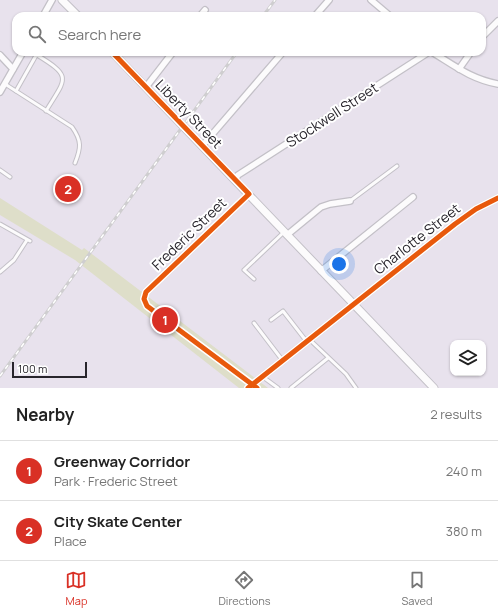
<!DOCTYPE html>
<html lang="en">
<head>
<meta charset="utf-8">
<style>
  :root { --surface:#fff; --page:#f2f2f2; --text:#222; --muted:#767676; --line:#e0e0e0; --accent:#d93025 }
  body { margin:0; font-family:Manrope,sans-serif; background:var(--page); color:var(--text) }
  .controls { position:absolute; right:12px; bottom:12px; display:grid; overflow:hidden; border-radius:8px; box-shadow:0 1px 3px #0004 }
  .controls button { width:36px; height:36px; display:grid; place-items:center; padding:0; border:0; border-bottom:1px solid var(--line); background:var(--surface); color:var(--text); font:20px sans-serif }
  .scale { position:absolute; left:12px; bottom:10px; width:75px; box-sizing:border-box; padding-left:4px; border:2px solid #28252c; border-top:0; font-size:11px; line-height:14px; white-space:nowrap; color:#28252c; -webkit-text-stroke:3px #fff; paint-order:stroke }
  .you { position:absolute; left:339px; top:264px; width:14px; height:14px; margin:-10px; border:3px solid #fff; border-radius:50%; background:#1a73e8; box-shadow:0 0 0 6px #1a73e833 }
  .badge { display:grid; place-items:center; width:26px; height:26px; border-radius:50%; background:var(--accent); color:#fff; font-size:13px; font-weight:700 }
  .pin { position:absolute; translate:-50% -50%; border:2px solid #fff; box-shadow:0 1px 4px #0006 }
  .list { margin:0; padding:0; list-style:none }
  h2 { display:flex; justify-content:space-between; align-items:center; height:52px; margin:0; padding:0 16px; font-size:17px }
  h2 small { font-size:13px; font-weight:400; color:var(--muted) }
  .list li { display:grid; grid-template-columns:26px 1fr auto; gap:12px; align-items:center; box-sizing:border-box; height:60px; padding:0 16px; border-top:1px solid var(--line) }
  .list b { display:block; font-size:15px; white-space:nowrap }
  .list p { margin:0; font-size:13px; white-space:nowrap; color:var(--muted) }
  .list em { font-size:13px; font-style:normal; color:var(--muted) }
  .icon { flex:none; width:22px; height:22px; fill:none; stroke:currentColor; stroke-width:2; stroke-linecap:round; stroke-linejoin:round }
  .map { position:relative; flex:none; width:498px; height:388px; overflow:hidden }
  .search { position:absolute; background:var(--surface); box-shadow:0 1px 3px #0004; left:12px; right:12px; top:12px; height:44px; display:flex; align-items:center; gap:10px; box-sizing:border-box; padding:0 14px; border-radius:12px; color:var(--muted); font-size:15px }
  .sheet { height:172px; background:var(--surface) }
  nav { display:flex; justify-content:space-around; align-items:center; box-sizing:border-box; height:56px; border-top:1px solid var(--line); background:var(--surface); font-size:11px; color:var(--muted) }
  nav a { display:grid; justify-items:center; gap:2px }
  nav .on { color:var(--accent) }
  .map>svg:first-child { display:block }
</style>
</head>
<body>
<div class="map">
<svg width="498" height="388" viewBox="0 0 498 388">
  <rect width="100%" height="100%" fill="#e8e2ed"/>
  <!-- green -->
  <polygon fill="#dedec9" points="0,198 82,250 84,248 268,388 239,388 75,260 0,215"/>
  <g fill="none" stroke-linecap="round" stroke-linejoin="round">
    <!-- service casing -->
    <g stroke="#c3c0c7" stroke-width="5">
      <g id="service">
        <polyline points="364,52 366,52"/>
        <path d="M37,55c36,22 29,23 9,56"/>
        <path d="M5,84l67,43c10,14 9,21 3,36"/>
        <polyline points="16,91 38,52"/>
        <polyline points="0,170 10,177"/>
        <polyline points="350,201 397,166"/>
        <polyline points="0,224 30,241"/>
        <polyline points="0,272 14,260 27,240"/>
        <polyline points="254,279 244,270 284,232"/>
        <polyline points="271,320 283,311 307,342"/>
        <polyline points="254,323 283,361"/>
        <polyline points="310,340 346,374 356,388"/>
        <polyline points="263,377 278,388"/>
        <polyline points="291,388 328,358"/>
      </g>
    </g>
    <!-- minor casing -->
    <g stroke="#c3c0c7" stroke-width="8">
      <g id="minor">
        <polyline points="371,0 390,16"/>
        <polyline points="43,16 52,0"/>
        <polyline points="200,16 205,10"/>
        <polyline points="315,16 329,0"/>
        <polyline points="482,37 498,21"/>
        <path d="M432,52c23,14 39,27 66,32"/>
        <polyline points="0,55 13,69"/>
        <polyline points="459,69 471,52"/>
        <polyline points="146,87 173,52"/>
        <polyline points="0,92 23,52"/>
        <polyline points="203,145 283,52"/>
        <polyline points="235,179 238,175 429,52"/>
        <polyline points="287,235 321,207 330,204 350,201"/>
        <polyline points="321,271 413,197"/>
        <polyline points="146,292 249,194"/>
        <polyline points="248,388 455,224 476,209 498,198"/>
      </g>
    </g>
    <!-- tertiary casing -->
    <g stroke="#c3c0c7" stroke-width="9">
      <g id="tertiary">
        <polyline points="62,0 78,16"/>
        <polyline points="112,52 434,388"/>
      </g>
    </g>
    <!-- service -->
    <use href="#service" stroke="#fcfbfc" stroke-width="3"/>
    <!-- minor -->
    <use href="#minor" stroke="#fcfbfc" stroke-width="5.5"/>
    <!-- tertiary -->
    <use href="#tertiary" stroke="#fcfbfc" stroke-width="7"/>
    <!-- rail casing -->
    <g stroke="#cfced0" stroke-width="3">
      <g id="rail">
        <polyline points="263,16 275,0"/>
        <polyline points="0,376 237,52"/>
      </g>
    </g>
    <!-- rail -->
    <use href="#rail" stroke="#fff" stroke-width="1.5" stroke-dasharray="4.5" stroke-linecap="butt"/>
    <!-- cycleway casing -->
    <g stroke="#fff" stroke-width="8">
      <g id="cycleway">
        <polyline points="112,52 249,194 146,292 144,299 147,306 257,388"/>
        <polyline points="248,388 455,224 476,209 498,198"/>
      </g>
    </g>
    <!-- cycleway -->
    <use href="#cycleway" stroke="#e8590c" stroke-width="5"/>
  </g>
  <g text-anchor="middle" stroke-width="4" stroke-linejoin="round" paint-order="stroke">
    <!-- street labels -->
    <g font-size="14" fill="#28252c" stroke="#fff">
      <text transform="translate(189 114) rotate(46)" y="5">Liberty Street</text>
      <text transform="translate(332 115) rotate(-33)" y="5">Stockwell Street</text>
      <text transform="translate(189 234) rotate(-44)" y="5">Frederic Street</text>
      <text transform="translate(417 239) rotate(-38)" y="5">Charlotte Street</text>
    </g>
  </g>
</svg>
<div class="controls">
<button><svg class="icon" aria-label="layers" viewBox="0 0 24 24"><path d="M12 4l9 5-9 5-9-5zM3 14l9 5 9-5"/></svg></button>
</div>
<div class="scale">100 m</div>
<div class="you"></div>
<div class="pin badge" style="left:165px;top:320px">1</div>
<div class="pin badge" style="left:68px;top:189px">2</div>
<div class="search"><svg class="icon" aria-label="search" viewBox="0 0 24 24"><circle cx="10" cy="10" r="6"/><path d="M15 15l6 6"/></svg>Search here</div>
</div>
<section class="sheet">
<h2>Nearby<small>2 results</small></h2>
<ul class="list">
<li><span class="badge">1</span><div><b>Greenway Corridor</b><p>Park · Frederic Street</p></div><em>240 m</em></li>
<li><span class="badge">2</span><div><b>City Skate Center</b><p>Place</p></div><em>380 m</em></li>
</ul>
</section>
<nav>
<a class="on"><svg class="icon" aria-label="map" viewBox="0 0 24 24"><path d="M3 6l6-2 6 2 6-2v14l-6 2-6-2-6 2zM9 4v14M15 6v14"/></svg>Map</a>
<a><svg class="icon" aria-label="directions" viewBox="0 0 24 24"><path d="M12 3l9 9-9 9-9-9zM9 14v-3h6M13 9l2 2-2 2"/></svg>Directions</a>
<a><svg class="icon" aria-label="saved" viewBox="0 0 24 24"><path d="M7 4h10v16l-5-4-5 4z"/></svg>Saved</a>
</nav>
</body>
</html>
